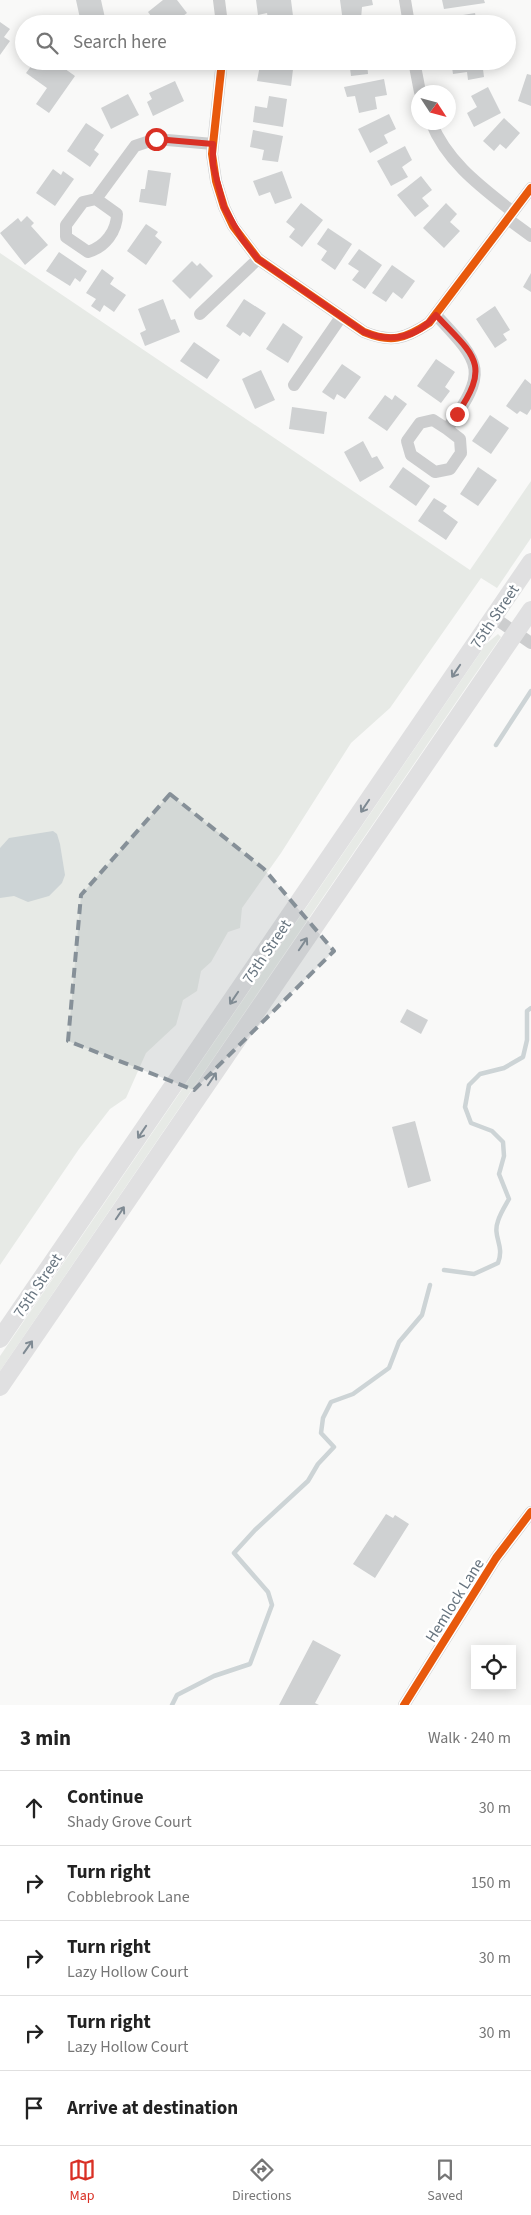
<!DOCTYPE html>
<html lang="en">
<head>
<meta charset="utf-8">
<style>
  :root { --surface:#fff; --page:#f6f6f6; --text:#222; --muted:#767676; --line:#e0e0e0; --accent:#d93025 }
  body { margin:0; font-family:"Source Sans 3",sans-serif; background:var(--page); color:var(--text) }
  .controls { position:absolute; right:15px; bottom:15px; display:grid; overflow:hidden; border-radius:0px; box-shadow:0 2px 12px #0003 }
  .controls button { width:45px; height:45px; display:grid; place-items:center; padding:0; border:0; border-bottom:1px solid var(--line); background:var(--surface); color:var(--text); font:25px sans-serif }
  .compass { position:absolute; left:411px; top:85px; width:45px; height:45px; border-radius:50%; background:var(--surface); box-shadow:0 2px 12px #0003; rotate:126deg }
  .stop { position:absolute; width:15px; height:15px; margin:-11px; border:4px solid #d93025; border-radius:50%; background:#fff }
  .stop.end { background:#d93025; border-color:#fff; box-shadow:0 1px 5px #0008 }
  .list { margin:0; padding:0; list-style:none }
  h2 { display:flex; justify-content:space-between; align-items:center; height:65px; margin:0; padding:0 20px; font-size:21px }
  h2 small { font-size:16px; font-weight:400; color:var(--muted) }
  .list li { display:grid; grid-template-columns:32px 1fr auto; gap:15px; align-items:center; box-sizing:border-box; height:75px; padding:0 20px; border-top:1px solid var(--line) }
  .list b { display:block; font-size:19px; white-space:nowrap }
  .list p { margin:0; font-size:16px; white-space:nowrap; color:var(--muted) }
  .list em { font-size:16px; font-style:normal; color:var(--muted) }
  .icon { flex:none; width:28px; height:28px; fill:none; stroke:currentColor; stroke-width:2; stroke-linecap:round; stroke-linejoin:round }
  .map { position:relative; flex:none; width:531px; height:1705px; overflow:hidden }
  .search { position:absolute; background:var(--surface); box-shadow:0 2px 12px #0003; left:15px; right:15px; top:15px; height:55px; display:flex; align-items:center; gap:12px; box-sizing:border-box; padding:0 18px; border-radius:28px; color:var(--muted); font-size:19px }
  .sheet { height:440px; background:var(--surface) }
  nav { display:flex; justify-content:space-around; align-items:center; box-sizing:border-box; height:70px; border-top:1px solid var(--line); background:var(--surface); font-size:14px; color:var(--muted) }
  nav a { display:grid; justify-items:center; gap:2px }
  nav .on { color:var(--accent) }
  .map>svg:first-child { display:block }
</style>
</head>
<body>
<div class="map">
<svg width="531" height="1705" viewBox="0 0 531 1705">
  <rect width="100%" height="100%" fill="#f9f9f8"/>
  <!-- green -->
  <g fill="#e7eae6">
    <polygon points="0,253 470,570 531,481 531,538 497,588 481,578 390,708 351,743 281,853 242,908 240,928 228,932 211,962 201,971 197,991 183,1000 176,1025 146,1053 126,1098 110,1109 79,1149 0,1265"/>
    <polygon points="498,634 501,637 474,676 0,1371 0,1356 486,644"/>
  </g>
  <!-- water -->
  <polygon fill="#cdd4d6" points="53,831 57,834 60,844 65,875 62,883 49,896 28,902 14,896 0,898 0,848 9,838"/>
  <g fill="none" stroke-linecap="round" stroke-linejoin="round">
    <!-- stream -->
    <g stroke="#cdd4d6" stroke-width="4.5">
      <polyline points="496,745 531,691"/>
      <path d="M444,1270l30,4 24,-11c7,-18 -6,-26 0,-42 2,-7 7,-15 11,-22l-10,-25 5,-18 -1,-14 -11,-11 -21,-8 -6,-16 4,-22 11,-11 24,-6 19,-11 4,-17v-29l4,-3"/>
      <polyline points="172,1705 177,1695 214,1676 250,1664 272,1605 268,1592 234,1553 255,1530 308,1481 318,1464 334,1447 321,1433 323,1418 331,1402 353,1394 389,1368 399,1342 422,1315 430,1285"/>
    </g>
  </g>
  <!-- building -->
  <g fill="#cfd1d2">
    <polygon points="76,0 101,0 105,18 81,23"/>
    <polygon points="163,0 177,0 187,13 172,24 157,24 148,12"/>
    <polygon points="256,0 291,0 293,16 290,16 291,22 273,24 272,17 268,18 267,13 258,15"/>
    <polygon points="340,0 372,0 373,5 362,7 361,19 343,22"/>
    <polygon points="442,0 484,0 485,3 444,9"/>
    <polygon points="475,13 477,24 446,24 445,18"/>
    <polygon points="0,22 10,29 4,37 10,41 0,55"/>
    <polygon points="35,61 54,61 75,76 49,113 36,104 47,88 26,73"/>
    <polygon points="272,61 294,61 291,86 257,81 260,65 271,67"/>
    <polygon points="349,61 367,61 368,74 351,76"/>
    <polygon points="451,61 485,61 486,69 483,69 484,77 468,80 467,72 453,74"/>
    <polygon points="527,74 531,75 531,106 518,101"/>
    <polygon points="384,79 387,95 375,97 377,109 359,113 355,96 347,97 344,87"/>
    <polygon points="175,81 184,101 153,116 147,102 152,99 149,93"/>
    <polygon points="488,87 501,113 474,127 467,113 477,107 471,96"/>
    <polygon points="128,94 139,115 111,129 101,108"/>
    <polygon points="269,96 287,99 283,127 253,122 255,106 267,108"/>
    <polygon points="389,114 396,129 384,135 388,143 370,153 358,129"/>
    <polygon points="504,118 520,133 506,149 500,144 494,151 483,141"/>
    <polygon points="86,123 104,135 94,150 99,154 90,167 67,151"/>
    <polygon points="253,130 283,136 278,162 262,160 264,150 250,147"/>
    <polygon points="405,146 412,160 402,167 408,177 391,186 377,161"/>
    <polygon points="53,169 61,175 63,171 74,179 55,206 36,193"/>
    <polygon points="148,170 171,173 166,206 139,202 141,189 145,189"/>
    <polygon points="282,171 292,198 275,204 270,192 259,196 253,181"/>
    <polygon points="421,176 432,190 422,198 429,206 415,217 397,195"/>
    <polygon points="301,203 323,220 302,247 289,237 295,229 286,222"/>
    <polygon points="446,203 457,214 450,222 460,231 444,248 423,228"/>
    <polygon points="27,216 34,223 31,226 48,245 25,265 0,233 18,218 21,222"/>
    <polygon points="146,224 158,232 155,236 162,242 146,265 127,251"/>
    <polygon points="328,228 352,244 335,270 321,260 327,251 317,244"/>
    <polygon points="359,249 382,265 365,289 352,280 359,271 348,264"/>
    <polygon points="59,252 87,271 80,282 75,278 70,286 46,271"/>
    <polygon points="192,261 197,266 200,263 213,276 190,299 172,281"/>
    <polygon points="392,265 415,281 402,299 393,292 386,302 372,293"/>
    <polygon points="102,269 114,278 110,284 126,295 114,312 104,305 100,312 91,306 96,299 86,293"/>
    <polygon points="531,273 531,292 523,287"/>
    <polygon points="163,299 171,320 175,319 180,332 145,346 140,333 146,330 138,309"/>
    <polygon points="244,299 266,313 250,337 243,332 240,336 226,326"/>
    <polygon points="495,306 510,330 503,334 507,340 495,348 476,319"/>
    <polygon points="283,323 303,337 288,363 266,349"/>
    <polygon points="194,342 220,360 207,379 180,361"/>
    <polygon points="436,359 455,372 445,387 450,391 441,403 417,386"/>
    <polygon points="342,364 361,377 345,399 337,394 334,400 322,392"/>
    <polygon points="261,370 275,400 255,409 242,379"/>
    <polygon points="525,379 531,384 531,409 527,415 520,411 517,414 506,406"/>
    <polygon points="385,395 392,400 395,395 407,404 387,431 368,418"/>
    <polygon points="292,407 327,412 324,434 289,429"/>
    <polygon points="490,415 509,428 491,454 472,441"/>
    <polygon points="363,441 372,458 377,456 384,468 360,482 344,452"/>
    <polygon points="403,467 430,486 416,506 389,487"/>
    <polygon points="478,467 497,480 478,506 460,494"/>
    <polygon points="434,498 447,506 443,511 458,522 446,540 418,521"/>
    <polygon points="407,1009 428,1020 421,1034 400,1022"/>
    <polygon points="415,1121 431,1181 408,1188 392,1127"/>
    <polygon points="386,1514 393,1518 395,1515 409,1524 375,1578 353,1564"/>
    <polygon points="313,1640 341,1655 315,1703 319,1705 279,1705"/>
  </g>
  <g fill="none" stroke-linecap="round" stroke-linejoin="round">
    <!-- minor -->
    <g stroke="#cccdce" stroke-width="12">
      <polyline points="219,0 222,24"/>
      <polyline points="405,0 409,24"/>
      <path d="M222,61l-10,93 4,27 8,26 9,19 25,33 106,73c27,11 41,7 65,-9l102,-135"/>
      <polyline points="414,61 420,92"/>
      <path d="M431,122c16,40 49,64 82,90"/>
      <path d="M96,199l21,15c0,17 -12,33 -29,38l-22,-15v-12l17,-23 13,-3 39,-53 21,-7 57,5"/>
      <polyline points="508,219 531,236"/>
      <polyline points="200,314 258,259"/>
      <path d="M436,315c47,50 52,56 11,114l-14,-9 -13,3 -13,18 4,14 24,17 15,-3 11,-16 -1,-14 -13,-10"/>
      <polyline points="294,385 341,317"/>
      <polyline points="493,617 531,643"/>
      <polyline points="404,1705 496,1558 531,1512"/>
    </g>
    <!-- secondary -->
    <g stroke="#e0e0e1" stroke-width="18">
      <polyline points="0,1339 531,562"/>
      <polyline points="0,1387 531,610"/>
    </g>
    <!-- cycleway casing -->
    <g stroke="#fff" stroke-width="11">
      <g id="cycleway">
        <path d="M222,61l-10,93 4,27 8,26 9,19 25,33 106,73c27,11 41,7 65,-9l102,-135"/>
        <polyline points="404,1705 496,1558 531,1512"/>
      </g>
    </g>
    <!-- cycleway -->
    <use href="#cycleway" stroke="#e8590c" stroke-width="8"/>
  </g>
  <!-- one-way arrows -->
  <defs><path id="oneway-shaft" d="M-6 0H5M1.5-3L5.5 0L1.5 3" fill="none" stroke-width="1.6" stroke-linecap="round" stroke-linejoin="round" transform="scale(1.25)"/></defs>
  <g stroke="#7f8a93">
    <use href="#oneway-shaft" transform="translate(456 671) rotate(124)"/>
    <use href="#oneway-shaft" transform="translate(365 806) rotate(124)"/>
    <use href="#oneway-shaft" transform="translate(303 944) rotate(-56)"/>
    <use href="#oneway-shaft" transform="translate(234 998) rotate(124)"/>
    <use href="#oneway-shaft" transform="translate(212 1079) rotate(-56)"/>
    <use href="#oneway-shaft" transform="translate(142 1132) rotate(124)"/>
    <use href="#oneway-shaft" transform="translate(120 1213) rotate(-56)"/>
    <use href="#oneway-shaft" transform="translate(28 1347) rotate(-55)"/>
  </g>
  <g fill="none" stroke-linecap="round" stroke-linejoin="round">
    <!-- route -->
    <path stroke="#d93025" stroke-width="6" d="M156,139l57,5v21l11,42 18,32 16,20 106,73c27,11 53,6 72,-17 37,40 56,48 21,99"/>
  </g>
  <!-- marked area -->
  <path fill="#869098" fill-opacity="0.2" stroke="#869098" stroke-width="4" stroke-dasharray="10 6" stroke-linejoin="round" d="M170,794l94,75 70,82 -140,139 -126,-49 13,-146z"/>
  <g text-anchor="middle" stroke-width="5" stroke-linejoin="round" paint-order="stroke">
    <!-- street labels -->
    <g font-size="16" fill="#67747f" stroke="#fff">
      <text transform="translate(494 616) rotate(-56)" y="6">75th Street</text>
      <text transform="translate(266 951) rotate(-56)" y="6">75th Street</text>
      <text transform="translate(37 1285) rotate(-56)" y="6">75th Street</text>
      <text transform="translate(454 1600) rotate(-58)" y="6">Hemlock Lane</text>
    </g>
  </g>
</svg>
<div class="controls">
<button><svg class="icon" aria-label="locate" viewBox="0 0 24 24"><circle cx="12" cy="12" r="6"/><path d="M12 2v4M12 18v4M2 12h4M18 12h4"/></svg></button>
</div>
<svg class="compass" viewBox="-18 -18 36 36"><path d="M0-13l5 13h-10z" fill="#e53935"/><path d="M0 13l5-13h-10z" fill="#767676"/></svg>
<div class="stop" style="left:156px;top:139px"></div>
<div class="stop end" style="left:457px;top:414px"></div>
<div class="search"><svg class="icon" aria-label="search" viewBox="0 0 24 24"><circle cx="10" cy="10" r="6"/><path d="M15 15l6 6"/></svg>Search here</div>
</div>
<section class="sheet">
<h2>3 min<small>Walk · 240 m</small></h2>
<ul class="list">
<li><svg class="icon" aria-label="ahead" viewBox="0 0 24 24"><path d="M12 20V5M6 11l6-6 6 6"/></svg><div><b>Continue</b><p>Shady Grove Court</p></div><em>30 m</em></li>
<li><svg class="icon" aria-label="right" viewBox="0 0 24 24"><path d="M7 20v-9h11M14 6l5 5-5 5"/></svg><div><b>Turn right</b><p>Cobblebrook Lane</p></div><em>150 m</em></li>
<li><svg class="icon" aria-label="right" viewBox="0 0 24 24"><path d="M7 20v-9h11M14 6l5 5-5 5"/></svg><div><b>Turn right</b><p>Lazy Hollow Court</p></div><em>30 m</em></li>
<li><svg class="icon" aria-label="right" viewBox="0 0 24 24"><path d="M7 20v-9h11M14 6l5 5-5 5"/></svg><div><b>Turn right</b><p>Lazy Hollow Court</p></div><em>30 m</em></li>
<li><svg class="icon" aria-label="arrive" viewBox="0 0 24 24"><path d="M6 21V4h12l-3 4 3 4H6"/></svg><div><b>Arrive at destination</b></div></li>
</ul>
</section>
<nav>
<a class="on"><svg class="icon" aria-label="map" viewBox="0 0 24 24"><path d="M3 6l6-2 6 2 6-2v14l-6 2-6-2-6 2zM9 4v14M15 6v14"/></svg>Map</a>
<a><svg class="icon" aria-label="directions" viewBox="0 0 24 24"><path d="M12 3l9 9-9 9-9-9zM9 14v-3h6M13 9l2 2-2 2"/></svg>Directions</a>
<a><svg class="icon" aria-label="saved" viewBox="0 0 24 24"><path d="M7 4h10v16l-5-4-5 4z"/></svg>Saved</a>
</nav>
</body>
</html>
